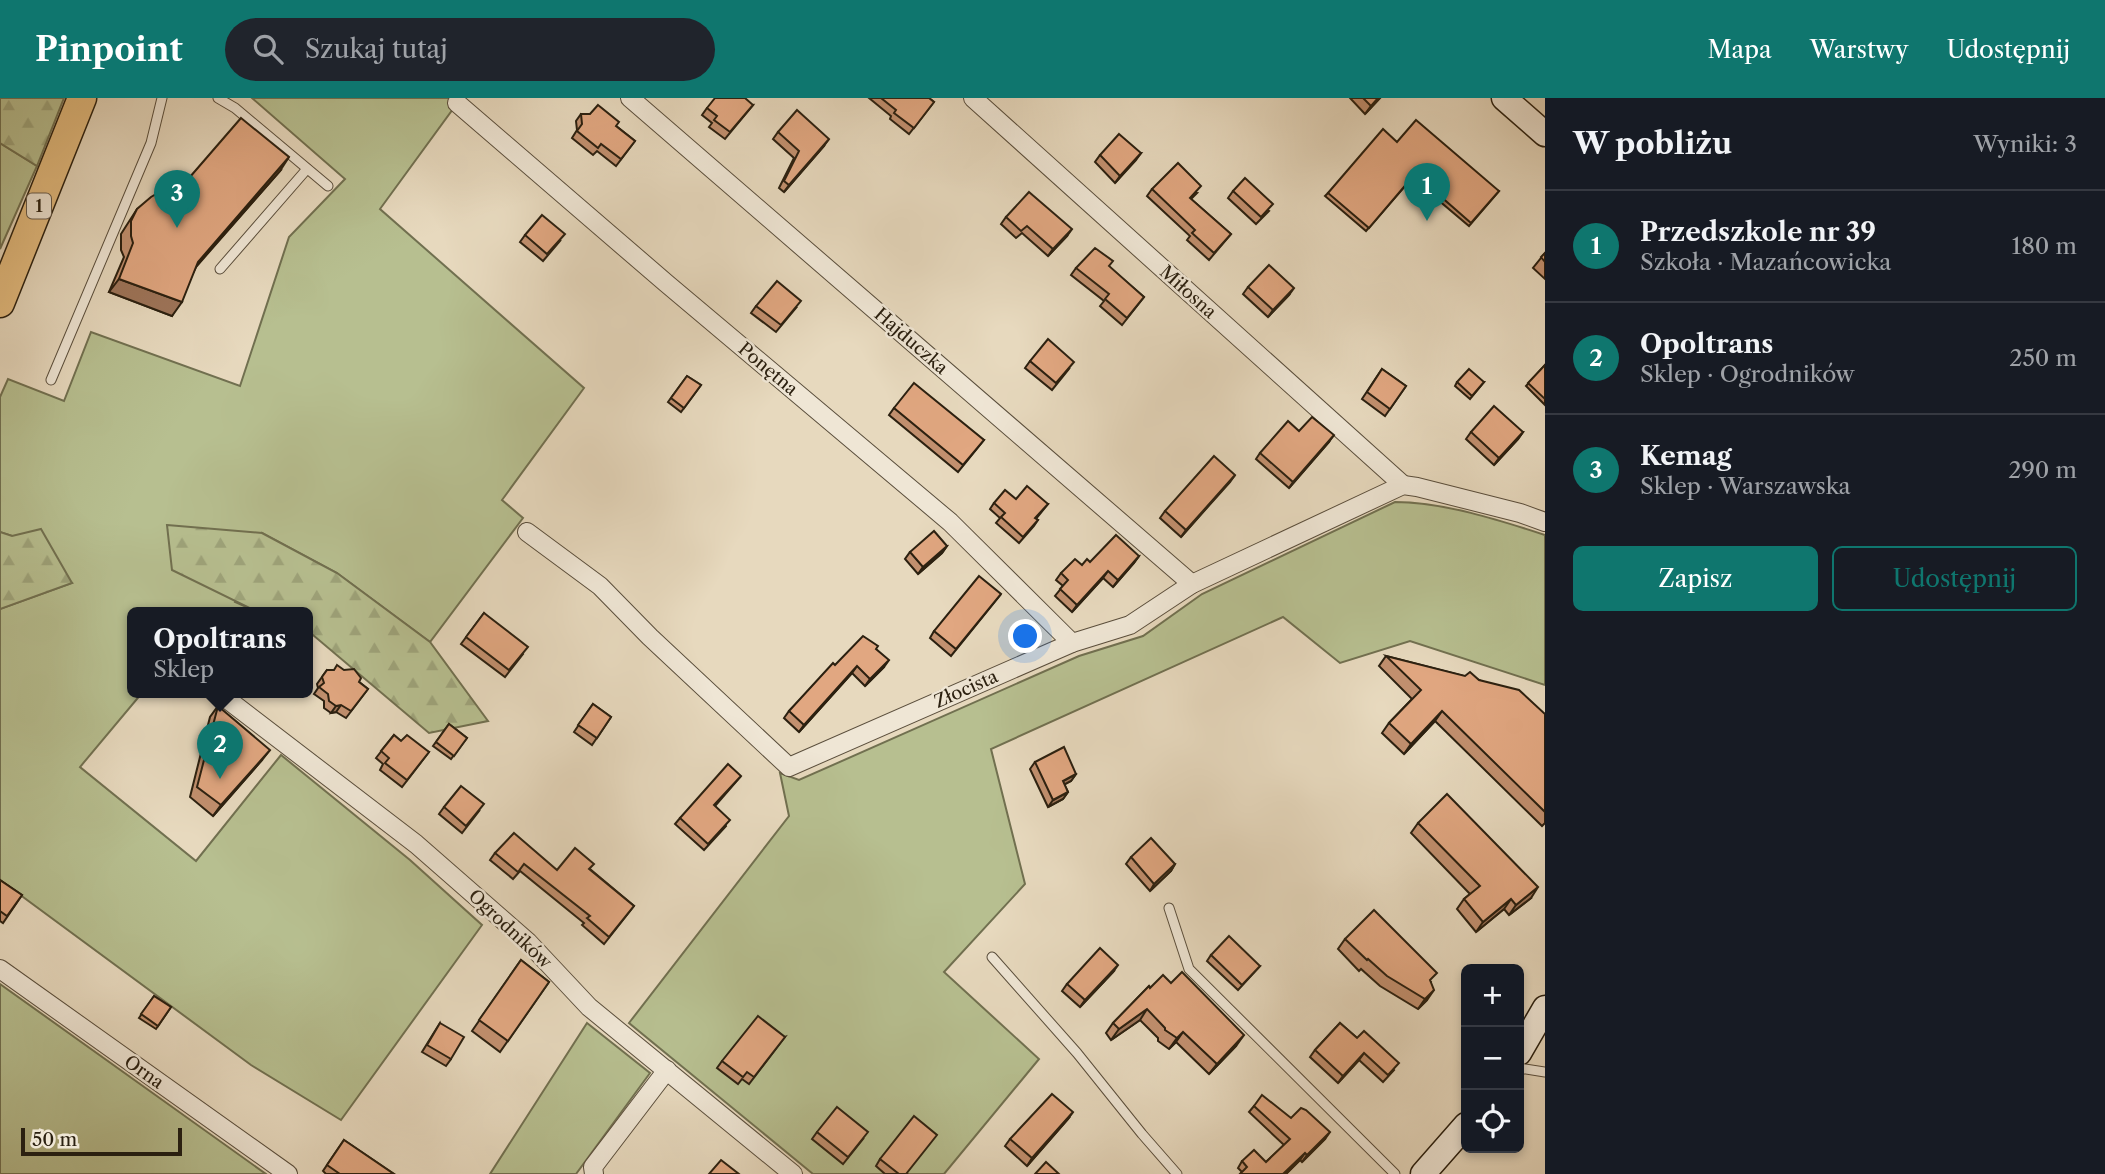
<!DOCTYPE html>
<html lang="pl">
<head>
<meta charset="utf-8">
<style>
  :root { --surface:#171b24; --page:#20242c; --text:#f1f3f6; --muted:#9ea1a6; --line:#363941; --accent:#0f766e }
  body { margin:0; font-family:"Libre Caslon Text",serif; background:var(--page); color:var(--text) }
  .controls { position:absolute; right:21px; bottom:21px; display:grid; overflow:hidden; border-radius:10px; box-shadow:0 4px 10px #0003 }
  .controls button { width:63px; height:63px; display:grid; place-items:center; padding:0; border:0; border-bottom:2px solid var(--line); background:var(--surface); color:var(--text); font:35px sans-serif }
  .scale { position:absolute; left:21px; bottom:18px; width:161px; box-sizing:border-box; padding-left:7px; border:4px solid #2b2010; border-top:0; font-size:19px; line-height:24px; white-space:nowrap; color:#2b2010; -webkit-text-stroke:5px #efe6d5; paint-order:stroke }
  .you { position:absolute; left:1026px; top:539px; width:24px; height:24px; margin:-18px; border:5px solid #fff; border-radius:50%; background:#1a73e8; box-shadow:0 0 0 10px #1a73e833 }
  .badge { display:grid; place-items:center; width:46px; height:46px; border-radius:50%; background:var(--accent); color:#fff; font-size:23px; font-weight:700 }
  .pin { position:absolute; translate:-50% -58px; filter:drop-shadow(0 2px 4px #0008) }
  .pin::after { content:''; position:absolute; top:37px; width:24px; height:21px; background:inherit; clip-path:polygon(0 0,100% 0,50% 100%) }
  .popup { position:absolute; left:127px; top:509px; width:186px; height:91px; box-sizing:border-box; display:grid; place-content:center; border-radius:10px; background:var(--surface); filter:drop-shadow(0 2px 5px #0005); font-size:23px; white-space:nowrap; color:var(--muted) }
  .popup b { font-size:26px; color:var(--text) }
  .popup::after { content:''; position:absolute; left:50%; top:100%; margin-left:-14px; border:14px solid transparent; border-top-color:var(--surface) }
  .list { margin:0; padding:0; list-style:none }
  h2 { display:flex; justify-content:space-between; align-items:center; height:91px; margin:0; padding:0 28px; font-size:30px }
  h2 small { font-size:23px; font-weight:400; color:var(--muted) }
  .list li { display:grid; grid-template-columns:46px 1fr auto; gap:21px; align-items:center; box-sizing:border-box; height:112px; padding:0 28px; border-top:2px solid var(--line) }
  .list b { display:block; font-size:26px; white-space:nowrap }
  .list p { margin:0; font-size:23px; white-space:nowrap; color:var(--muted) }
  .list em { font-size:23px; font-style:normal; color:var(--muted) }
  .actions { display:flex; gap:14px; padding:21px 28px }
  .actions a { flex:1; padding:16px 0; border:2px solid var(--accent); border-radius:10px; text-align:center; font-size:24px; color:var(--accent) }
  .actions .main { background:var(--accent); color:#fff }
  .icon { flex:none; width:38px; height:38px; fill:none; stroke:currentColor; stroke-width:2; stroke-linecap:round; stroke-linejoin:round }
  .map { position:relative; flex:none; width:1545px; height:1076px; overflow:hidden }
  header { display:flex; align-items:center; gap:42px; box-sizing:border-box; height:98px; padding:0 35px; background:var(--accent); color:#fff }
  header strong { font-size:33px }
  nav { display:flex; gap:38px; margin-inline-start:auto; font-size:24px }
  .search { width:490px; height:63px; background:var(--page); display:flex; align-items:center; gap:18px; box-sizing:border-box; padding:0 24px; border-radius:38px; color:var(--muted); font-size:26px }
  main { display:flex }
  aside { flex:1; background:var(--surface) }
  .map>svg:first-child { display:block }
</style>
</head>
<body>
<header>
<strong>Pinpoint</strong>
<div class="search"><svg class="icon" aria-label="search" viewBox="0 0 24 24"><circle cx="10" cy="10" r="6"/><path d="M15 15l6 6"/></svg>Szukaj tutaj</div>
<nav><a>Mapa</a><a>Warstwy</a><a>Udostępnij</a></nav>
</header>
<main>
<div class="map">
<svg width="1545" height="1076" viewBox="0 0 1545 1076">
  <defs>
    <pattern id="forest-firs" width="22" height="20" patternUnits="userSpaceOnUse" patternTransform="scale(1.75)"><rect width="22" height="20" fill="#b7bf90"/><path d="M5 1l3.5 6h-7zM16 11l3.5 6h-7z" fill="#9ea47b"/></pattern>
  </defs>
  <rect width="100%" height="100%" fill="#e7d9be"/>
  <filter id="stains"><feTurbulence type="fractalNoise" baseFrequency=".00286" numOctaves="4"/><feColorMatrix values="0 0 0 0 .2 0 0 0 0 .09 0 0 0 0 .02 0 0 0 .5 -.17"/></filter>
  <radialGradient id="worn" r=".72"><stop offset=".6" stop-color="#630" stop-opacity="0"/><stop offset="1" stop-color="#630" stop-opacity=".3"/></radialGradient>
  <!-- green -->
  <g fill="#b7bf90" stroke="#717050" stroke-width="2">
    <polygon points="252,0 461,0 380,111 584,290 502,402 523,420 430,544 337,475 262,435 235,504 260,515 132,515 132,595 142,595 80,669 196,763 281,657 410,762 482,827 341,1022 251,967 0,782 0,511 72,485 12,438 0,434 0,299 8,281 64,303 91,234 240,288 289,139 345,81"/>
    <polygon points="0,45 37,68 0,151"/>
    <path d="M1395,404c48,0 104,18 150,33v150l-135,-44 -70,22 -57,-46 -292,132 34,135 -81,88 95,87 -95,115h-131l-184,-151 160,-207 -9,-43 19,7 280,-124 64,-20 59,-42z"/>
    <polygon points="0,886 266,1076 0,1076"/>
    <polygon points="587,925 650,975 576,1076 490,1076"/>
  </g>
  <!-- forest -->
  <g fill="url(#forest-firs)" stroke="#717050" stroke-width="2">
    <polygon points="0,0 64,0 37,68 0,45"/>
    <polygon points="167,427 262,435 337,475 430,544 488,623 429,635 313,537 308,534 308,515 260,515 172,472"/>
    <polygon points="41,431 72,485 0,511 0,434 12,438"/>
  </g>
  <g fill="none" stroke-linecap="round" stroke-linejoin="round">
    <!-- lane casing -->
    <g stroke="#5a4e3c" stroke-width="11">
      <g id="lane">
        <polyline points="218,0 235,10 328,88"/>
        <polyline points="220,171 307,71"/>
        <polyline points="51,282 151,45 162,0"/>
        <polyline points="1169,810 1189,871 1395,1076"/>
        <polyline points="992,859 1077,955 1142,1036 1177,1076"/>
        <polyline points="1519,970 1545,974"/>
      </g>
    </g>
    <!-- street casing -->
    <g stroke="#5a4e3c" stroke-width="20">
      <g id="street">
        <polyline points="630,0 1192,486"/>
        <polyline points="973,0 1403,387"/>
        <polyline points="457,5 666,185 950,424 1072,545"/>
        <polyline points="527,434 600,488 650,539 789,669 1072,545 1130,527 1192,486 1403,387 1417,389 1520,415 1545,424"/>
        <polyline points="219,595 416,746 528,844 589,909 793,1076"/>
        <polyline points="0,871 288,1076"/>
        <polyline points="594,1076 593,1069 667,972"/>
      </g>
    </g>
    <!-- secondary casing -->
    <g stroke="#2b2010" stroke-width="27">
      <g id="secondary">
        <polyline points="1504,0 1545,36"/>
        <polyline points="1519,955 1545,910"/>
        <polyline points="1423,1076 1466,1027"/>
      </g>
    </g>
    <!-- primary casing -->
    <g stroke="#2b2010" stroke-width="31">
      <polyline id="primary" points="0,205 82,0"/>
    </g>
    <!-- lane -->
    <use href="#lane" stroke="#efe6d5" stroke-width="9"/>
    <!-- street -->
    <use href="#street" stroke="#efe6d5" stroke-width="18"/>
    <!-- secondary -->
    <use href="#secondary" stroke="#efe6d5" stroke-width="24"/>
    <!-- primary -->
    <use href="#primary" stroke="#e4bc7f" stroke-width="28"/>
  </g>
  <!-- wall -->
  <g fill="#c2906f" stroke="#2b2010" stroke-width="2">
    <polygon points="869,0 929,0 934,4 909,36 890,21 891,18"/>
    <polygon points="1350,0 1380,0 1365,16"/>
    <polygon points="753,7 725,41 709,29 712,25 702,17 707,10"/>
    <polygon points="581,16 616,28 635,43 616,68 597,53 593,57 572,40 577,32 576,23"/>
    <polygon points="778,34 824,48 784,94 779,90 794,60 773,41"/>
    <polygon points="1397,44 1499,93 1469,128 1412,80 1366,133 1325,98 1328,95"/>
    <polygon points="1141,55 1115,85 1095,64 1100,57"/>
    <polygon points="280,73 196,169 172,218 109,194 124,159 121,152 121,136 137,111"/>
    <polygon points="1152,91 1197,95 1191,101 1231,136 1209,162 1187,142 1190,138 1147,98"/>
    <polygon points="1233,93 1269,113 1256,126 1228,100"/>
    <polygon points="1006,119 1067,138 1048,158 1022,135 1016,140 1001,126"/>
    <polygon points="525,137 560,143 543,163 520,144"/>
    <polygon points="1545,155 1545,181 1533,170"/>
    <polygon points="1109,169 1144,199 1122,227 1100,208 1104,203 1071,177 1076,170"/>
    <polygon points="1248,189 1289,197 1268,219 1243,196"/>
    <polygon points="756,208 796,210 776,234 751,215"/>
    <polygon points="1030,263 1069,271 1052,292 1025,270"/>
    <polygon points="1545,267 1545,307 1526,288"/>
    <polygon points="1382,271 1406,288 1385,318 1362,301"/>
    <polygon points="687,278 701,287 681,314 668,304"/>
    <polygon points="1457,284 1484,284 1470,301 1455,288"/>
    <polygon points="894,310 984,342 958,374 889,317"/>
    <polygon points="1299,333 1329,344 1289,390 1256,361 1260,355"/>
    <polygon points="1471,334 1523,334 1518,341 1494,367 1466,341"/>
    <polygon points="1235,377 1181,439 1160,420 1165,413"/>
    <polygon points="1016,401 1048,406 1036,421 1038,422 1034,428 1019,445 996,425 1000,420 990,411 994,405"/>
    <polygon points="947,448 942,455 918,476 905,461 910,454"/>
    <polygon points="1139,458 1134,465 1113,489 1103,480 1072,514 1055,498 1063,488 1056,482 1061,475 1090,464"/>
    <polygon points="1001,496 951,558 930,540 934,533"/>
    <polygon points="484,515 523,556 505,579 461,546"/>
    <polygon points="876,551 884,569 865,588 852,575 799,634 784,620 789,613 835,567"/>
    <polygon points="1386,558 1479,582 1545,616 1545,725 1542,728 1435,623 1404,656 1382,635 1389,625 1412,601 1379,568"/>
    <polygon points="327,572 359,584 368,591 346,620 336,614 331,615 324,610 324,603 314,596 318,590 317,586"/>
    <polygon points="593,606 611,619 592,647 574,634"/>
    <polygon points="218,608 262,662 213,718 190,699 210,619"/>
    <polygon points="449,626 467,640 451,661 433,648"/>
    <polygon points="394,637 401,643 429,654 402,689 380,672 383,666 376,660"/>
    <polygon points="1035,664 1076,676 1071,683 1064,686 1068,694 1063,701 1048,709 1030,671"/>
    <polygon points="741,678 715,708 726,728 704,752 675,726 680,720"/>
    <polygon points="444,709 479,713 462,735 439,716"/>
    <polygon points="1418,725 1531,800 1509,817 1504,811 1476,834 1457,811 1464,801 1470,796 1411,735"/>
    <polygon points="495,755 557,772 590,771 634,808 604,846 582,827 584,825 520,773 513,781 490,762"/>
    <polygon points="1131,759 1175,766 1171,773 1150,793 1126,766"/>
    <polygon points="0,782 22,797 3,825 0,823"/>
    <polygon points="1345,841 1431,884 1427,902 1418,911 1380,888 1361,871 1359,873 1338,851"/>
    <polygon points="1211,857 1260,868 1238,892 1207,863"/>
    <polygon points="521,862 549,884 500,954 472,933"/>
    <polygon points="1113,874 1080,909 1062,893 1067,886"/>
    <polygon points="1149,888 1236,948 1209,976 1176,944 1169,951 1158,943 1158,940 1140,922 1111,942 1106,935 1113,925"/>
    <polygon points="154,898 171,909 156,931 139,920"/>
    <polygon points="440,925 451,961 446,968 422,954"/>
    <polygon points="1340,925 1394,972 1383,984 1359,962 1338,985 1310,959 1315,952"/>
    <polygon points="785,939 749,986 742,981 738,986 717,970 722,963"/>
    <polygon points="1254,1008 1291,1020 1325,1041 1302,1064 1300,1062 1286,1076 1240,1076 1242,1074 1238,1070 1242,1063 1266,1064 1284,1047 1249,1014"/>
    <polygon points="1068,1021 1027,1068 1005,1048 1010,1041"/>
    <polygon points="817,1034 863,1041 843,1066 812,1041"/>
    <polygon points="344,1042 394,1076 326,1076 323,1073"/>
    <polygon points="880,1061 907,1076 885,1076 876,1068"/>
  </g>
  <!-- shaded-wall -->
  <g fill="#9e755a" stroke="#2b2010" stroke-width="2">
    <polygon points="1378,0 1380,0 1365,16 1371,8"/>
    <polygon points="829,41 824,48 784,94 789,87"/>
    <polygon points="1141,55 1136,62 1115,85 1120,78"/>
    <polygon points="289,59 280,73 188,177 198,164"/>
    <polygon points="1072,131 1067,138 1048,158 1053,151"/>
    <polygon points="119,181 182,204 172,218 109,194"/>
    <polygon points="1294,190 1289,197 1268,219 1273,212"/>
    <polygon points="1523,334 1518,341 1494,367 1499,360"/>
    <polygon points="1334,337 1329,344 1289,390 1293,384"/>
    <polygon points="1235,377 1230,384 1181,439 1186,432"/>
    <polygon points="947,448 942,455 918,476 923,469"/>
    <polygon points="1139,458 1134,465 1113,489 1118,482"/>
    <polygon points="1108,473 1103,480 1072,514 1077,507"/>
    <polygon points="889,562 884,569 865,588 870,581"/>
    <polygon points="857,568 852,575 799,634 804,627"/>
    <polygon points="341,607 336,614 331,615 336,608"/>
    <polygon points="1442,613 1435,623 1404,656 1411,646"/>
    <polygon points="270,652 262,662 213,718 221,707"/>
    <polygon points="1076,676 1071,683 1058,690 1063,683"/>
    <polygon points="1068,694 1063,701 1048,709 1053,702"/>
    <polygon points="1175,766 1171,773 1150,793 1154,786"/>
    <polygon points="1538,789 1531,800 1509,817 1516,807"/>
    <polygon points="1511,801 1504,811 1476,834 1483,824"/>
    <polygon points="1118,867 1113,874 1080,909 1085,902"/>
    <polygon points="1434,892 1427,902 1418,911 1425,901"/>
    <polygon points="1147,911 1140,922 1111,942 1119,931"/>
    <polygon points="1183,934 1176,944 1169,951 1177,940"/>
    <polygon points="1244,937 1236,948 1209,976 1217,966"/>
    <polygon points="1364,955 1359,962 1338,985 1343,978"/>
    <polygon points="1073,1014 1068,1021 1027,1068 1032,1060"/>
    <polygon points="1330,1034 1325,1041 1302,1064 1307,1057"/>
    <polygon points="1305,1055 1300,1062 1286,1076 1283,1076"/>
  </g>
  <!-- building -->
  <g fill="#e1a781" stroke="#2b2010" stroke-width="2">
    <polygon points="715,0 745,0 753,7 730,34 714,22 717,18 707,10"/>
    <polygon points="881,0 929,0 934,4 914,30 894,15 896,12"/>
    <polygon points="1363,0 1378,0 1371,8"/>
    <polygon points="598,7 619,24 616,28 635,43 621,61 601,46 598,50 577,33 582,26 581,16 590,16"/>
    <polygon points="797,12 829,41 789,87 784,83 799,53 778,34"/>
    <polygon points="241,20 289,59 198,164 182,204 119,181 133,145 131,138 131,123 137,111 151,99 165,91 183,87"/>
    <polygon points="1416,22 1499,93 1471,125 1415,76 1369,130 1328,95 1383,31 1397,44"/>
    <polygon points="1119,36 1141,55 1120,78 1100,57"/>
    <polygon points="1178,65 1201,88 1190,100 1231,136 1214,155 1192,135 1195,132 1152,91"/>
    <polygon points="1245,80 1273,106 1261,119 1233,93"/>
    <polygon points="1029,94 1072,131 1053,151 1027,128 1021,133 1006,119"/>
    <polygon points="542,117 565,136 547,156 525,137"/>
    <polygon points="1095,150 1113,163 1109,168 1144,199 1127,220 1105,201 1109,196 1076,170"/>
    <polygon points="1545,155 1545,164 1541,159"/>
    <polygon points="1269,167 1294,190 1273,212 1248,189"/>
    <polygon points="777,183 801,203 781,227 756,208"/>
    <polygon points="1048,241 1074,264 1056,285 1030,263"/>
    <polygon points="1545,267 1545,301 1528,285"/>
    <polygon points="1382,271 1406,288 1390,311 1367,294"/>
    <polygon points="1469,271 1484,284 1472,298 1457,284"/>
    <polygon points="687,278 701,287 684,310 671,300"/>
    <polygon points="914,285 984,342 963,367 894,310"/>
    <polygon points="1494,308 1523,334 1499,360 1471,334"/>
    <polygon points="1312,319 1334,337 1293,384 1260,355 1288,323 1299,333"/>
    <polygon points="1214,358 1235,377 1186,432 1165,413"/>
    <polygon points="1027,388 1048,406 1035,420 1038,422 1023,439 1001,419 1005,415 994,405 1005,392 1016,401"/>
    <polygon points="934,433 947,448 923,469 910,454"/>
    <polygon points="1116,437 1139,458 1118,482 1108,473 1077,507 1060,491 1068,482 1061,475 1075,461 1082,467 1087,461 1090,464"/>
    <polygon points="979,478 1001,496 956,551 934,533"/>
    <polygon points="484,515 528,549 509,572 466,539"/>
    <polygon points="863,538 878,548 876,551 889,562 870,581 857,568 804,627 789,613 833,565 835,567"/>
    <polygon points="1386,558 1465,578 1470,574 1479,582 1519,592 1545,616 1545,714 1442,613 1411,646 1389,625 1421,592"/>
    <polygon points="337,567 344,572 354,571 361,580 359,584 368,591 351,613 341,607 336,608 329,603 328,596 319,589 324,585 322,579 327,572 334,572"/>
    <polygon points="593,606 611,619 597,640 578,627"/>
    <polygon points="218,608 270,652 221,707 197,689"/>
    <polygon points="449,626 467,640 454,658 436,644"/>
    <polygon points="394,637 401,643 407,637 429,654 407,682 385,665 389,660 381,653"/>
    <polygon points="1064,649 1076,676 1063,683 1068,694 1053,702 1035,664"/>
    <polygon points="728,666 741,678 714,707 730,722 708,746 680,720"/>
    <polygon points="461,688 484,706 466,728 444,709"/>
    <polygon points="1447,696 1538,789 1516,807 1511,801 1483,824 1464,801 1480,788 1418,725"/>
    <polygon points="514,735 557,772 575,750 594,766 589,771 634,808 609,839 587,820 590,818 524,766 518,774 495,755"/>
    <polygon points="1151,740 1175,766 1154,786 1131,759"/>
    <polygon points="0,782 22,797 7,818 0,813"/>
    <polygon points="1374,812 1437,875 1430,882 1434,892 1425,901 1387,878 1368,861 1367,862 1345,841"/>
    <polygon points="1229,838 1260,868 1242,887 1211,857"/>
    <polygon points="1100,850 1118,867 1085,902 1067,886"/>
    <polygon points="521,862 549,884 508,943 479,922"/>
    <polygon points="1182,874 1244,937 1217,966 1183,934 1177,940 1165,932 1165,930 1147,911 1119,931 1113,925 1149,888 1150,890 1163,877 1171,885"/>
    <polygon points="154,898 171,909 158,928 141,916"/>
    <polygon points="758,918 785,939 754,979 747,974 743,979 722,963"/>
    <polygon points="440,925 464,939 451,961 427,947"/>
    <polygon points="1340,925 1357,940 1364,933 1399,965 1388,977 1364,955 1343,978 1315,952"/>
    <polygon points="1052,996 1073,1014 1032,1060 1010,1041"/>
    <polygon points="1262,997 1291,1020 1301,1010 1306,1012 1330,1034 1307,1057 1305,1055 1283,1076 1240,1076 1247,1069 1242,1063 1254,1052 1266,1064 1290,1041 1254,1008"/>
    <polygon points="837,1009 868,1034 848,1059 817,1034"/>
    <polygon points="914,1018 937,1037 906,1076 899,1076 880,1061"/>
    <polygon points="344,1042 394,1076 340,1076 327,1067"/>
    <polygon points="721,1062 739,1076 709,1076"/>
    <polygon points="1046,1064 1059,1076 1035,1076"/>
  </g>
  <g text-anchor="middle" stroke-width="5" stroke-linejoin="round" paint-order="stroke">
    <!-- shield labels -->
    <rect fill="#efe6d5" stroke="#665b4b" stroke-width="2" x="27" y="95.5" width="24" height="25" rx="5"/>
    <g font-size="16" font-weight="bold" fill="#2b2010">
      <text x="39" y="114">1</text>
    </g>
    <!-- street labels -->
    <g font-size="18" fill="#2b2010" stroke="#efe6d5">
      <text transform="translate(1188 194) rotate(42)" y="6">Miłosna</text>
      <text transform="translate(911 243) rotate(41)" y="6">Hajduczka</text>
      <text transform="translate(768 271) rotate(40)" y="6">Ponętna</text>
      <text transform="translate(966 591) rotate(-24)" y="6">Złocista</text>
      <text transform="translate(510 831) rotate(43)" y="6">Ogrodników</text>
      <text transform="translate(144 974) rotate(35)" y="6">Orna</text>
    </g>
  </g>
  <rect width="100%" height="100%" filter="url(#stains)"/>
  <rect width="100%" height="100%" fill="url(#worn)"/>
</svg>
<div class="controls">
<button>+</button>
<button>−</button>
<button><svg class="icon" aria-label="locate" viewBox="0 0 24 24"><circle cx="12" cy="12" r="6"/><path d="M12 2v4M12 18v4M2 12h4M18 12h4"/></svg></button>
</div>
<div class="scale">50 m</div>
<div class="you"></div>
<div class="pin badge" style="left:1427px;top:123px">1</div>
<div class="pin badge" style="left:220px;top:681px">2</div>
<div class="popup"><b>Opoltrans</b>Sklep</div>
<div class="pin badge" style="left:177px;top:130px">3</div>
</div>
<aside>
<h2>W pobliżu<small>Wyniki: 3</small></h2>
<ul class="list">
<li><span class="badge">1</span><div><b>Przedszkole nr 39</b><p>Szkoła · Mazańcowicka</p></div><em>180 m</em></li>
<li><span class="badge">2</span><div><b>Opoltrans</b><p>Sklep · Ogrodników</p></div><em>250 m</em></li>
<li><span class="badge">3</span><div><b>Kemag</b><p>Sklep · Warszawska</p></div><em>290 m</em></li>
</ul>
<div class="actions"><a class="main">Zapisz</a><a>Udostępnij</a></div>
</aside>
</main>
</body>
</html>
